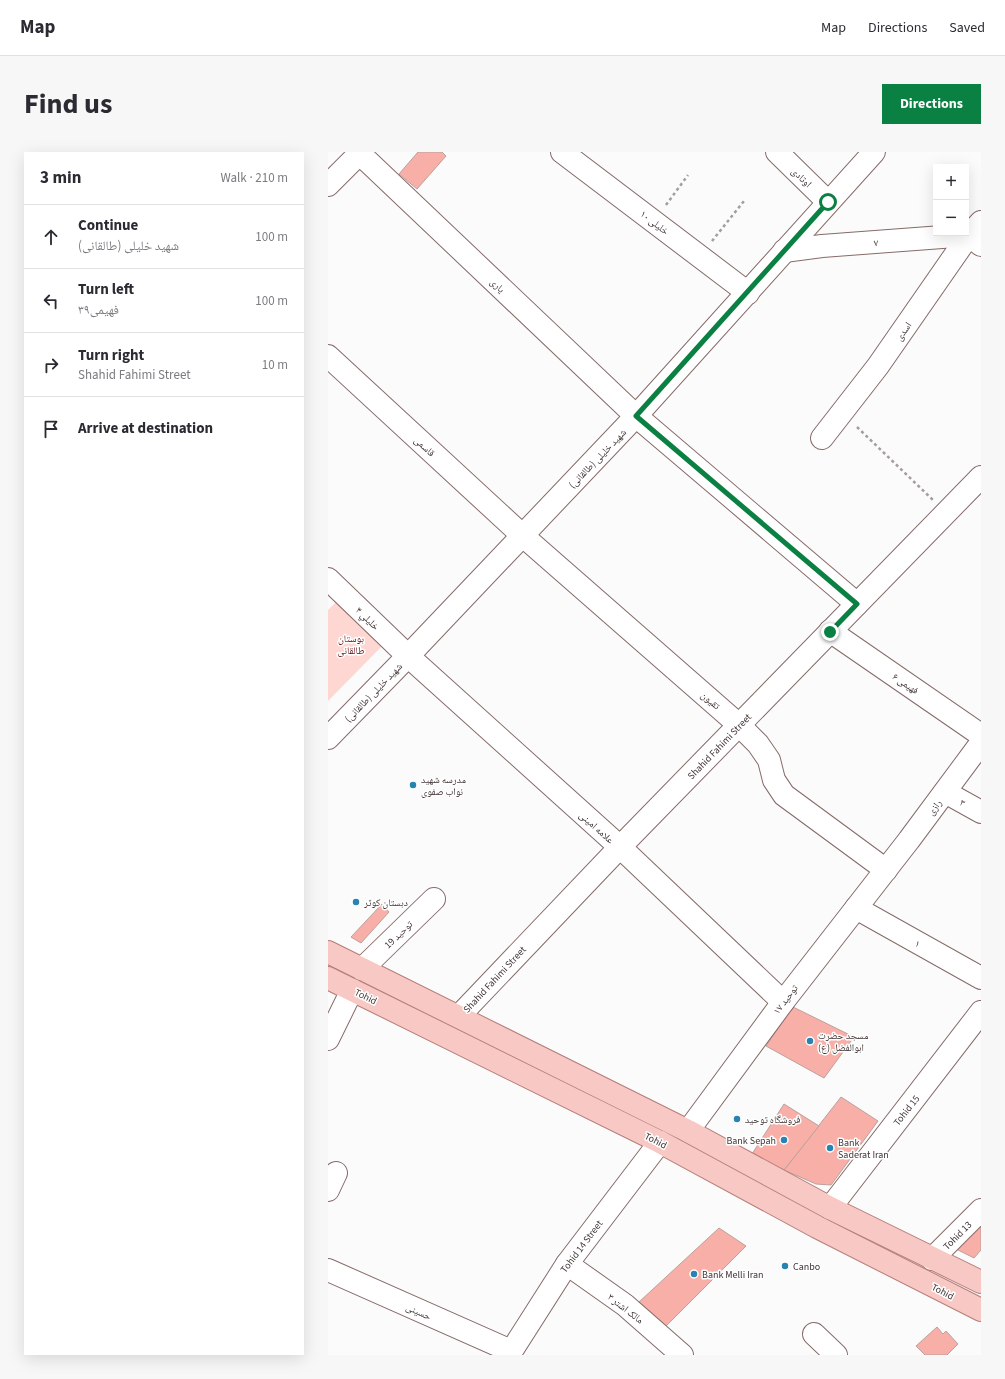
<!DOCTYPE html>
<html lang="en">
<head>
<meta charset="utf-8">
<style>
  :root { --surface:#fff; --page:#f7f7f7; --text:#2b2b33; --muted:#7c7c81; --line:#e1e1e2; --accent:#0b8043 }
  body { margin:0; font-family:"Source Sans 3","Noto Naskh Arabic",sans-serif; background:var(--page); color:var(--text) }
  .controls { position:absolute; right:12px; top:12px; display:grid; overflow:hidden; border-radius:0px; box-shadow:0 4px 16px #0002 }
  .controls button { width:36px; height:36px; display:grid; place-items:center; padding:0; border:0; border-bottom:1px solid var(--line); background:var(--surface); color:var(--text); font:20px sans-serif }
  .stop { position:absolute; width:12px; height:12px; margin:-9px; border:3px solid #0b8043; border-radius:50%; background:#fff }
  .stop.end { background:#0b8043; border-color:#fff; box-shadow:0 1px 4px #0008 }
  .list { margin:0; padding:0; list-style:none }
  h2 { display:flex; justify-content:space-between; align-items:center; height:52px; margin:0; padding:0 16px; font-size:17px }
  h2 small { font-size:13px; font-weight:400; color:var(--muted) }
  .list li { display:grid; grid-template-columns:26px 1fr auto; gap:12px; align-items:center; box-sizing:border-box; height:64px; padding:0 16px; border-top:1px solid var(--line) }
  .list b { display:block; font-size:15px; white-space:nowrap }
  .list p { margin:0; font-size:13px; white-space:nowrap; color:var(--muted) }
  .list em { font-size:13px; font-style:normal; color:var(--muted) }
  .icon { flex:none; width:22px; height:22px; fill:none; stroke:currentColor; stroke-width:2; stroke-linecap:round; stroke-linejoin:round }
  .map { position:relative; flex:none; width:653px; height:1203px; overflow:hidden; border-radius:0px }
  header { display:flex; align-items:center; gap:24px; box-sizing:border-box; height:56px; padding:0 20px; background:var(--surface); border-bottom:1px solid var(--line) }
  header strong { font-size:19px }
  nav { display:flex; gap:22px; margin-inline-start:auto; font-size:14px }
  .intro { display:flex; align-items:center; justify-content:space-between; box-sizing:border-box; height:96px; padding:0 24px }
  h1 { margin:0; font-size:28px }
  .button { padding:10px 18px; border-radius:0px; background:var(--accent); color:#fff; font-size:14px; font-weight:700 }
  main { display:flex; gap:24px; padding:0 24px }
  aside { flex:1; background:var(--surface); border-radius:0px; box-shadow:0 4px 16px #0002 }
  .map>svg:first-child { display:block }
</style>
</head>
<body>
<header>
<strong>Map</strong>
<nav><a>Map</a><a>Directions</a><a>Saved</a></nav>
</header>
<div class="intro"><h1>Find us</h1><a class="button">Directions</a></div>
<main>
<aside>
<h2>3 min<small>Walk · 210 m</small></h2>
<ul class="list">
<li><svg class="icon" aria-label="ahead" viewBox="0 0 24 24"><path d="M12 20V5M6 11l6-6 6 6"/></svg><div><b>Continue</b><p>شهید خلیلی (طالقانی)</p></div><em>100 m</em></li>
<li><svg class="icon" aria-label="left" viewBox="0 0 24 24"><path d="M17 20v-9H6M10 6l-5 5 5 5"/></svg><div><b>Turn left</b><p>فهیمی۳۹</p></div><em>100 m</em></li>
<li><svg class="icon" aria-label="right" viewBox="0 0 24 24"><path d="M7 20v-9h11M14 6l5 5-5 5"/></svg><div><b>Turn right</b><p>Shahid Fahimi Street</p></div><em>10 m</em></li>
<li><svg class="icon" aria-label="arrive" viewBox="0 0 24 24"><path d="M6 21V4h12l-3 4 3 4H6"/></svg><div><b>Arrive at destination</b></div></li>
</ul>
</aside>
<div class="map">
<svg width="653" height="1203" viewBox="0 0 653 1203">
  <rect width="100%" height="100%" fill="#fbfbfb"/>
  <!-- green -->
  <polygon fill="#fed7d3" points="11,447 57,491 0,549 0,458"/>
  <!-- building -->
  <g fill="#f7afa8" stroke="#bda09d">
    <polygon points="90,0 114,0 118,4 89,37 71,22"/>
    <polygon points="54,752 61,760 33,791 23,785"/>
    <polygon points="465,855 526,885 496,926 438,894"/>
    <polygon points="513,945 550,969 503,1033 488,1032 456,1018"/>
    <polygon points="456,952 491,974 456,1018 424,1002"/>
    <polygon points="653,1069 653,1098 646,1106 626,1096"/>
    <polygon points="391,1076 418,1094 338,1174 311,1150"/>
    <polygon points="609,1175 615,1182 618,1179 630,1192 619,1203 597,1203 588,1194"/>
  </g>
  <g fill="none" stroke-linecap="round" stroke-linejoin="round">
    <!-- minor casing -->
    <g stroke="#866b68" stroke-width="24">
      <g id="minor">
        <polyline points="30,0 308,264 529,452"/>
        <polyline points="234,0 420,141"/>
        <polyline points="449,0 500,50"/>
        <polyline points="0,33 33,0"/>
        <polyline points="456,99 494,94 641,83 653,93"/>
        <polyline points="0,204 195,384 411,573 430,592 441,608 446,628 456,643 558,718"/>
        <polyline points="494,286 550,214 641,83 653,70"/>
        <polyline points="0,427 80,504 292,695 455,850"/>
        <polyline points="502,479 653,583"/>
        <polyline points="0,586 80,504 308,264 546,0"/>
        <polyline points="617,640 653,660"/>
        <polyline points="528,756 653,826"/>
        <polyline points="34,817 106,747"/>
        <polyline points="131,864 292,695 653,325"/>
        <polyline points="0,887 24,838"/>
        <polyline points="360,979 455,850 581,688 653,591"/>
        <polyline points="0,1038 8,1021"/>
        <polyline points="502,1056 653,860"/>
        <polyline points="604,1107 653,1058"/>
        <polyline points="239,1112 297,1153 354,1203"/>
        <polyline points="0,1118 183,1199"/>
        <polyline points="486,1182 508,1203"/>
        <polyline points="181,1203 239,1112 332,990"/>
      </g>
    </g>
    <!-- major casing -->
    <g stroke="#b57d78" stroke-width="24">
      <g id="major">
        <polyline points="0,800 360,979 502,1056 653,1130"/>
        <polyline points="0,826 332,990 489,1075 653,1158"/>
      </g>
    </g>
    <!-- path -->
    <g stroke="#a39d9d" stroke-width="2.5" stroke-dasharray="3 3" stroke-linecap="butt">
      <polyline points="338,53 360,23"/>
      <polyline points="384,89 416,49"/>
      <polyline points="529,275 605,348"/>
    </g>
    <!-- minor -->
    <use href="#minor" stroke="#fff" stroke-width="22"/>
    <!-- major -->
    <use href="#major" stroke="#f8c8c4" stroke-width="22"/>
  </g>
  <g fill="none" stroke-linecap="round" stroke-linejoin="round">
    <!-- route -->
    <polyline stroke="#0b8043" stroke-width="5" points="500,50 308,264 529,452 502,480"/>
  </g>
  <!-- markers -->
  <g fill="#2883b1" stroke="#fff" stroke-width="1.5">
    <circle cx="85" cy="633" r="4"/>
    <circle cx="28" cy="750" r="4"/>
    <circle cx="482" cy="889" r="4"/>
    <circle cx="409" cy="967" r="4"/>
    <circle cx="456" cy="988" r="4"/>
    <circle cx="502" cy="996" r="4"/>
    <circle cx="457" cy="1114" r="4"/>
    <circle cx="366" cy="1122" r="4"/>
  </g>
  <g text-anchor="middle" stroke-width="3" stroke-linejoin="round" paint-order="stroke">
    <!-- street labels -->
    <g font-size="10" fill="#413534" stroke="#fff">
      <text transform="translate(474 25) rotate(44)" y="4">اوتادی</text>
      <text transform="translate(327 70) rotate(37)" y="4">خلیلی ۱۰</text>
      <text transform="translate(548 90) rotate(-4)" y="4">۷</text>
      <text transform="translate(170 133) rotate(43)" y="4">یاری</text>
      <text transform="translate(575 179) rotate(-55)" y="4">اسدی</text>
      <text transform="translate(97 294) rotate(43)" y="4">قاسمی</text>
      <text transform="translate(269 306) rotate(-46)" y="4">شهید خلیلی (طالقانی)</text>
      <text transform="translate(40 466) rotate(44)" y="4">خليلي ۴</text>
      <text transform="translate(578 531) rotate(34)" y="4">فهیمی ۶</text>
      <text transform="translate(45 540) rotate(-46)" y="4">شهید خلیلی (طالقانی)</text>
      <text transform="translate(383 548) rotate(41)" y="4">تقیون</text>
      <text transform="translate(391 594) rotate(-46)" y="4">Shahid Fahimi Street</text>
      <text transform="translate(635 650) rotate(29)" y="4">۳</text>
      <text transform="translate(606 655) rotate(-53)" y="4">رازی</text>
      <text transform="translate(269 675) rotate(42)" y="4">علامه امینی</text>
      <text transform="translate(70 782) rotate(-44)" y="4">توحید 19</text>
      <text transform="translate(590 791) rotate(29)" y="4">۱</text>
      <text transform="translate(166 827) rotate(-47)" y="4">Shahid Fahimi Street</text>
      <text transform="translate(38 844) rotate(26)" y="4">Tohid</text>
      <text transform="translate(457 847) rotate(-53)" y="4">توحید ۱۷</text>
      <text transform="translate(578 958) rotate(-52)" y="4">Tohid 15</text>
      <text transform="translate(328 988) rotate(27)" y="4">Tohid</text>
      <text transform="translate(629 1083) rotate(-45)" y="4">Tohid 13</text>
      <text transform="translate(253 1094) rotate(-53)" y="4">Tohid 14 Street</text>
      <text transform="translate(615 1139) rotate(27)" y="4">Tohid</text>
      <text transform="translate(298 1156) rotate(38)" y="4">مالک اشتر ۳</text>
      <text transform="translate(91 1159) rotate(24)" y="4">حسینی</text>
    </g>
    <!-- park labels -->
    <g font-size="10" fill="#610e11" stroke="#fff">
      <text x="23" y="490">بوستان<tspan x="23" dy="12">طالقانی</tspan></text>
    </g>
    <!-- poi labels -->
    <g font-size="10" fill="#413534" stroke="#fff" text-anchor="start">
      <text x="93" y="631">مدرسه شهید<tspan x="93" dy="12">نواب صفوی</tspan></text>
      <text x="36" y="754">دبستان کوثر</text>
      <text x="490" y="887">مسجد حضرت<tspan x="490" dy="12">ابوالفضل (ع)</tspan></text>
      <text x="417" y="971">فروشگاه توحید</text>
      <text x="448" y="992" text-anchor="end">Bank Sepah</text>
      <text x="510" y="994">Bank<tspan x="510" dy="12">Saderat Iran</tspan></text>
      <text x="465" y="1118">Canbo</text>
      <text x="374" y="1126">Bank Melli Iran</text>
    </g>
  </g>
</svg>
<div class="controls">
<button>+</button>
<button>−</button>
</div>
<div class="stop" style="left:500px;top:50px"></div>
<div class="stop end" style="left:502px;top:480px"></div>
</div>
</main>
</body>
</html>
